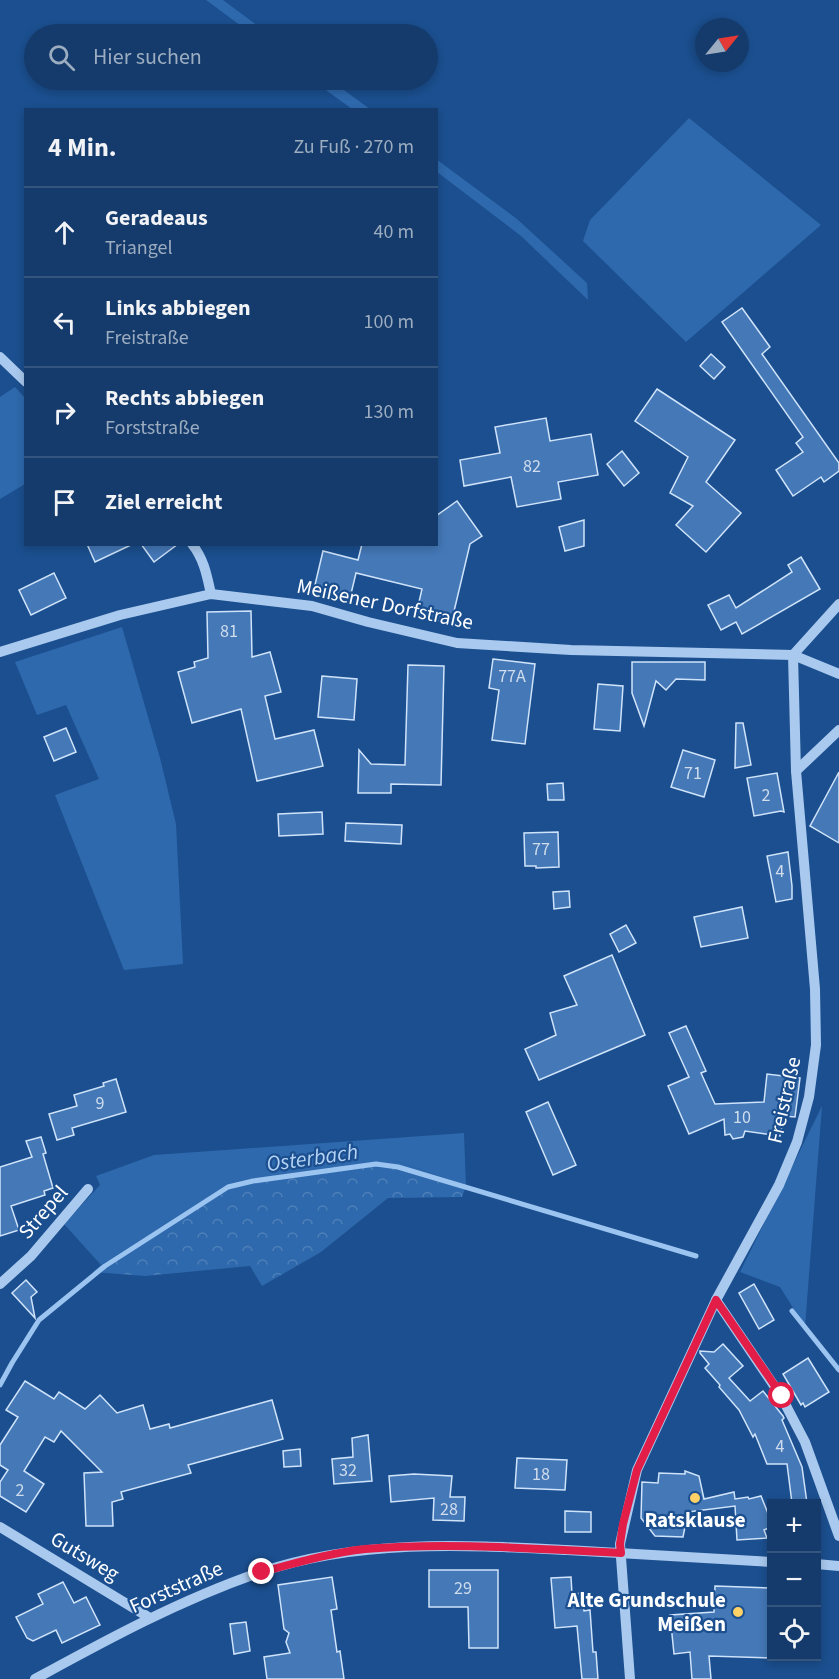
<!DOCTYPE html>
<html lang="de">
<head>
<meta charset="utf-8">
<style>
  :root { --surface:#143b6b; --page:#1d4271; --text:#f1f3f6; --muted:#9dadc1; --line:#33557e }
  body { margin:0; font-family:"Source Sans 3",sans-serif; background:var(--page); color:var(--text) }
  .controls { position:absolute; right:18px; bottom:18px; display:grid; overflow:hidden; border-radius:0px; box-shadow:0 3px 9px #0003 }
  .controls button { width:54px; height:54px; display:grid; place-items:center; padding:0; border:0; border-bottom:2px solid var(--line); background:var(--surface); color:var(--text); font:30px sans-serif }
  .compass { position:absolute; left:695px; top:18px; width:54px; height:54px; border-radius:50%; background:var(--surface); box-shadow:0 3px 9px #0003; rotate:60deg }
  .stop { position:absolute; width:18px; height:18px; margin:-14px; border:4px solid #e11d48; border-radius:50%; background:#fff }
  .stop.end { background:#e11d48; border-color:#fff; box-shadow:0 2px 6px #0008 }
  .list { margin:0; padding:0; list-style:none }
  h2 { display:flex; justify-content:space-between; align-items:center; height:78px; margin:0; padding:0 24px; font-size:26px }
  h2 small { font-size:20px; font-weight:400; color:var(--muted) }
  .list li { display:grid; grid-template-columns:39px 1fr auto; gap:18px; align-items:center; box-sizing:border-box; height:90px; padding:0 24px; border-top:2px solid var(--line) }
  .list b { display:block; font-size:22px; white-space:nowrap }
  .list p { margin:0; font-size:20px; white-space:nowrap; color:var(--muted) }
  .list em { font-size:20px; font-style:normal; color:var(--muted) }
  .icon { flex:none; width:33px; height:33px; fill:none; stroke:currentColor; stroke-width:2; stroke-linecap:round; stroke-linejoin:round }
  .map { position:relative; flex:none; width:839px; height:1679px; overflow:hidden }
  .search { position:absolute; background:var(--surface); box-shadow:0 3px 9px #0003; left:24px; top:24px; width:414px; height:66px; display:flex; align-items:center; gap:15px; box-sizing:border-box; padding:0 21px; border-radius:33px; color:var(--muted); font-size:22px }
  .panel { position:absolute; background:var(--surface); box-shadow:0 3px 9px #0003; left:24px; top:108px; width:414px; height:438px; border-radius:0px }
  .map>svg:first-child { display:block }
</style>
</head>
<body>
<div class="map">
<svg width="839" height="1679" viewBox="0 0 839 1679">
  <defs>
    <pattern id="forest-crowns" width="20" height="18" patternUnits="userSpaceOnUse" patternTransform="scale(1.5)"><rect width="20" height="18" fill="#2e69ad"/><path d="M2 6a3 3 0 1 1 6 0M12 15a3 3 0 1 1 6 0" fill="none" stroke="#4d80b9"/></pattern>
  </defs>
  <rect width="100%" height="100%" fill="#1b4f8f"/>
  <!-- grass -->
  <g fill="#2e69ad">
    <polygon points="206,0 223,0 269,34 252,34"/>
    <polygon points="312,80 330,80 370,109 352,109"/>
    <polygon points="689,118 821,225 686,342 583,241 590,220"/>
    <polygon points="436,159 517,219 587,283 588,300 521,236 437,172"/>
    <polygon points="15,387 25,398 25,484 0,499 0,397"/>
    <polygon points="122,627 160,758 176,824 183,964 124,970 55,795 99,779 66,705 37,715 15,662"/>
    <polygon points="822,1106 805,1327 780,1287 740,1272"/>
    <polygon points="464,1133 466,1186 398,1161 252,1179 235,1182 101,1265 64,1224 100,1185 96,1176 154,1155"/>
  </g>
  <!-- forest -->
  <polygon fill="url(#forest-crowns)" points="398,1161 466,1186 462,1197 388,1198 321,1252 262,1286 250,1266 145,1276 93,1272 101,1265 235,1182 358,1163"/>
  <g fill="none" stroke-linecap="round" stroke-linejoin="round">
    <!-- stream -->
    <g stroke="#9cc4f0" stroke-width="5">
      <polyline points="792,1311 839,1370"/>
      <polyline points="0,1385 12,1363 39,1320 105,1266 228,1187 253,1181 376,1164 398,1167 696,1256"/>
    </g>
  </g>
  <!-- building -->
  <g fill="#4478b7" stroke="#cfe3fa" stroke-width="1.5">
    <polygon points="742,308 770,347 762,354 839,463 839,471 824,482 821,477 793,496 776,470 803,452 796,443 803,437 722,322"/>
    <polygon points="711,354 725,367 714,379 700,366"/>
    <polygon points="657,389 735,440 706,482 741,513 706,552 676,525 693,506 670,493 688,457 635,421"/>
    <polygon points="546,418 550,441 591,434 598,475 558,482 561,499 517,507 511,477 464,486 460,460 500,453 495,427"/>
    <polygon points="622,451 639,473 624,486 607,464"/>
    <polygon points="457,501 482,536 470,544 451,624 416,615 422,589 356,573 350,598 314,589 323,551 358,560 362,544 436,544 436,516"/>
    <polygon points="584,520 584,546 565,551 559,527"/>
    <polygon points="87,544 133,544 95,562"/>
    <polygon points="141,544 178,544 154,562"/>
    <polygon points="801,557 820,589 742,634 736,622 721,630 708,605 729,595 736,608 792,572 788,565"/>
    <polygon points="54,573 66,598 31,615 19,590"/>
    <polygon points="251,611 252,657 270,652 281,692 265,696 275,739 314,730 323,766 257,781 241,709 192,723 178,672 195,667 194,662 208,658 207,612"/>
    <polygon points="493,659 535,664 525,744 492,740 499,690 489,688"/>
    <polygon points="632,662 705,662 705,680 676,679 666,690 656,681 644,726 632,693"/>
    <polygon points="408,665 444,666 441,785 391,784 391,793 358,793 359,750 371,764 405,765"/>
    <polygon points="322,676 357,679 354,720 318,717"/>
    <polygon points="598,684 623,686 620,731 594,729"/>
    <polygon points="736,723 743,723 751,765 735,768"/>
    <polygon points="66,728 76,752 54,761 44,737"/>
    <polygon points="683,750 715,760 704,797 671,787"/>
    <polygon points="839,772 839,843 810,826"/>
    <polygon points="777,773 784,812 781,811 754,816 747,778"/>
    <polygon points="563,783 564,800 548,800 547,784"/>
    <polygon points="322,812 323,834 279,836 278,814"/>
    <polygon points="346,823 402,825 401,844 345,841"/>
    <polygon points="558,832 559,867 536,868 536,866 525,866 524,833"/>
    <polygon points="788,852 792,886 792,899 776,902 767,856"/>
    <polygon points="569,891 570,907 554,909 553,892"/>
    <polygon points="742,907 748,938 701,947 694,917"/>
    <polygon points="626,925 636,943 619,952 610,934"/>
    <polygon points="612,955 645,1035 539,1080 525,1049 556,1035 550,1013 577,1005 564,976"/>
    <polygon points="686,1026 706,1071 701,1073 715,1104 764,1102 767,1074 800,1078 795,1117 784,1116 780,1136 745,1131 743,1137 733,1139 730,1134 725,1135 724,1119 689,1134 668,1086 689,1077 669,1033"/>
    <polygon points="116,1079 126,1112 72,1128 74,1135 57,1140 49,1114 77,1106 74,1095 104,1086 103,1083"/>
    <polygon points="548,1102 576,1165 553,1175 526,1112"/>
    <polygon points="41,1137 46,1153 43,1154 53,1188 44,1191 45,1195 11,1206 19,1230 0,1236 0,1167 32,1157 26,1141"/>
    <polygon points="26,1280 37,1292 31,1297 35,1318 12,1293"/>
    <polygon points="754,1284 774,1320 759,1329 739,1293"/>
    <polygon points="723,1344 743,1366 729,1378 750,1401 763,1391 783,1416 784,1418 782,1420 802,1467 807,1503 792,1503 787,1464 767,1464 755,1434 753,1437 739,1410 719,1387 720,1385 705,1368 709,1364 700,1353 700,1351 714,1352"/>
    <polygon points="808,1358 829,1392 805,1407 803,1403 801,1405 783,1374"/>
    <polygon points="25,1381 54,1399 59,1392 85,1409 100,1395 117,1413 143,1405 150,1429 169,1424 170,1428 272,1400 283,1439 188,1465 191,1473 121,1492 123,1499 112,1502 113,1526 86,1526 84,1473 102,1472 61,1431 54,1442 45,1437 24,1471 44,1484 26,1512 0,1496 0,1482 8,1470 0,1465 0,1445 18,1417 6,1410"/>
    <polygon points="368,1435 372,1481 334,1484 332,1459 353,1457 352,1438"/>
    <polygon points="300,1449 301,1466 284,1467 283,1451"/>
    <polygon points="517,1458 567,1460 565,1490 515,1488"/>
    <polygon points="685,1471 699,1476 704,1499 734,1492 735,1499 748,1497 749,1499 761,1496 771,1521 771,1527 764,1530 767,1538 737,1540 735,1506 688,1512 683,1537 655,1536 641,1518 642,1482 658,1483 659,1473 685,1474"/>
    <polygon points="414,1474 452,1476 450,1497 465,1497 464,1521 433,1520 434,1498 391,1502 389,1476"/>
    <polygon points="565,1511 591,1512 591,1532 565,1532"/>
    <polygon points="429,1570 498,1570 498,1648 469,1648 468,1607 429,1607"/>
    <polygon points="332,1577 337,1609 331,1610 337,1652 340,1651 344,1679 267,1679 264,1657 290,1653 286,1642 289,1633 284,1629 278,1585"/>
    <polygon points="571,1577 572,1594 582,1593 584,1611 590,1610 593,1652 596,1652 598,1679 582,1679 577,1626 555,1628 551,1578"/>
    <polygon points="63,1582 74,1603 86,1597 100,1625 62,1643 56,1630 33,1641 27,1638 16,1617 43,1604 38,1594"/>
    <polygon points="715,1586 771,1588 771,1658 709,1656 711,1679 692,1679 690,1652 674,1654 670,1615 714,1612"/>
    <polygon points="246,1622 250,1651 234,1654 230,1624"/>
  </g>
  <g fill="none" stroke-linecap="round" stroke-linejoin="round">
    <!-- minor -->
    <g stroke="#a9c9ee" stroke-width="10">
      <polyline points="0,357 26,382"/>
      <path d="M192,544c12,15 15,32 19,50"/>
      <polyline points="0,652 120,615 211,594 312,606 368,622 457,643 571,650 793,655 839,674"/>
      <polyline points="793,655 839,604"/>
      <polyline points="796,771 839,730"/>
      <polyline points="0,1284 31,1256 88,1189"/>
      <polyline points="716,1300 781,1396 805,1442 839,1536"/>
      <polyline points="0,1527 150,1618"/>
      <polyline points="816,1564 839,1566"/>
      <path d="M35,1679c73,-40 147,-80 226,-107 98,-33 204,-27 306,-22 68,4 136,8 205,12"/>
      <polyline points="630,1679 620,1544 637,1470 716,1300 779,1185 797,1142 809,1097 816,1045 815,989 796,771 793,655"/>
    </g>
  </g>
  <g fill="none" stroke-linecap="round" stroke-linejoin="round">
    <!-- route -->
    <path stroke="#e11d48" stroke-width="8" d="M262,1572c34,-9 68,-19 103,-23 83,-7 172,0 256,4l-1,-9 3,-20 14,-54 79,-170 66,96"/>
  </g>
  <!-- markers -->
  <g fill="#ffd166" stroke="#1b4f8f" stroke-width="2">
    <circle cx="695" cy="1498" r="6"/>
    <circle cx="738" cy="1612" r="6"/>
  </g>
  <g text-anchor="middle" stroke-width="4.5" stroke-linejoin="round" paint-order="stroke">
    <!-- number labels -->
    <g font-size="18" fill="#d0dded">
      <text x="532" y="472">82</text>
      <text x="229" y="637">81</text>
      <text x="512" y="682">77A</text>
      <text x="693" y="779">71</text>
      <text x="766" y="801">2</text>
      <text x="541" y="855">77</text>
      <text x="780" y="877">4</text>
      <text x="100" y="1109">9</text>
      <text x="742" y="1123">10</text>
      <text x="780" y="1452">4</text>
      <text x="348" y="1476">32</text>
      <text x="541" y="1480">18</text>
      <text x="20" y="1496">2</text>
      <text x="449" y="1515">28</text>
      <text x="463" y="1594">29</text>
    </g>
    <!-- street labels -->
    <g font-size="21" fill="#fff" stroke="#1b4f8f">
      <text transform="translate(385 604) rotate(12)" y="7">Meißener Dorfstraße</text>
      <text transform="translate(784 1100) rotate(-77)" y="7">Freistraße</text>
      <text transform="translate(43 1212) rotate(-49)" y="7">Strepel</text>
      <text transform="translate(85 1556) rotate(31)" y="7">Gutsweg</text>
      <text transform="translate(176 1587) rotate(-24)" y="7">Forststraße</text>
    </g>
    <!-- poi labels -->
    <g font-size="21" font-weight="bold" fill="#fff" stroke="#1b4f8f">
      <text x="695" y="1527">Ratsklause</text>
      <text x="726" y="1607" text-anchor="end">Alte Grundschule<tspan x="726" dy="24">Meißen</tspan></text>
    </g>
    <!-- water labels -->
    <g font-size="22" font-style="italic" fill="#b5d3f5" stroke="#1b4f8f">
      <text transform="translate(312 1157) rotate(-8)" y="8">Osterbach</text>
    </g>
  </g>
</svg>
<div class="controls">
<button>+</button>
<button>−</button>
<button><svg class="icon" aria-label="locate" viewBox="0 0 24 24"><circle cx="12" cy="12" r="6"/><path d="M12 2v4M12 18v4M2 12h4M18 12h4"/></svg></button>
</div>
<svg class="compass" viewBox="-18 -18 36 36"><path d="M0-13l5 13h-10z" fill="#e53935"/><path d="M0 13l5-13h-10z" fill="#9dadc1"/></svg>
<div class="stop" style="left:782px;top:1396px"></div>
<div class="stop end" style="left:262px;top:1572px"></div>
<div class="search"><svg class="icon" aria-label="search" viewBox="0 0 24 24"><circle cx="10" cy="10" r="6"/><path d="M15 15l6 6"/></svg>Hier suchen</div>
<section class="panel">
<h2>4 Min.<small>Zu Fuß · 270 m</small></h2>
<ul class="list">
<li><svg class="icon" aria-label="ahead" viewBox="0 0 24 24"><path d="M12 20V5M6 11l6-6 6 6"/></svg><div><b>Geradeaus</b><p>Triangel</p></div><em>40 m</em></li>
<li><svg class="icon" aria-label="left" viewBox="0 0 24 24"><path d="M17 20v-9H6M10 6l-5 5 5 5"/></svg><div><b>Links abbiegen</b><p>Freistraße</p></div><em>100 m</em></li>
<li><svg class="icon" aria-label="right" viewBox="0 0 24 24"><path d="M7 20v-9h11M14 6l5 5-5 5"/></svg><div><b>Rechts abbiegen</b><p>Forststraße</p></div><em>130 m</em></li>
<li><svg class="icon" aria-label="arrive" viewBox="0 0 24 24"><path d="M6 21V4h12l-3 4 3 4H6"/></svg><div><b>Ziel erreicht</b></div></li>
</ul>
</section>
</div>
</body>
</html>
